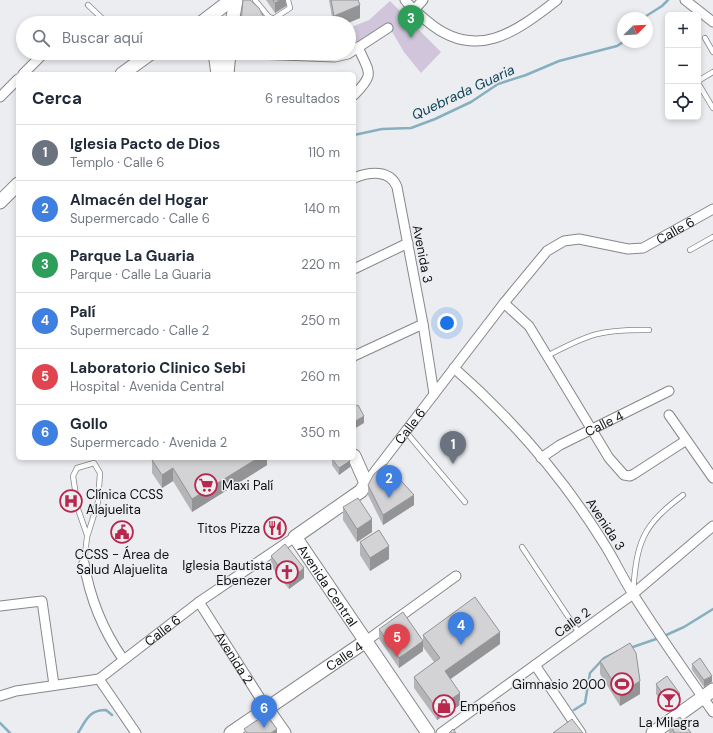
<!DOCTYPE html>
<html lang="es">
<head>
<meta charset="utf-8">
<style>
  :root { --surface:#fff; --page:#f2f2f3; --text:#1f2937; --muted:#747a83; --line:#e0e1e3; --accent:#111827 }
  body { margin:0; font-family:"DM Sans",sans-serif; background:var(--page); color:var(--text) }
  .controls { position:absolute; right:12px; top:12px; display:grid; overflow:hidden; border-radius:6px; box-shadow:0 2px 6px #0003 }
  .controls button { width:36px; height:36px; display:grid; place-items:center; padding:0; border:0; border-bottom:1px solid var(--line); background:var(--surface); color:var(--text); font:20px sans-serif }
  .compass { position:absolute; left:617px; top:12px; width:36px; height:36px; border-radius:50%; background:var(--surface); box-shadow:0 2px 6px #0003; rotate:66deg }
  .you { position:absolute; left:447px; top:323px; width:14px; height:14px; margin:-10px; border:3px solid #fff; border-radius:50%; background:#1a73e8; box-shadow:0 0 0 6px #1a73e833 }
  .badge { display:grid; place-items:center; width:26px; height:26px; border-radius:50%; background:var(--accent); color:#fff; font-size:13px; font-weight:700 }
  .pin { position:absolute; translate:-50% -33px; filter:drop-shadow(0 1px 2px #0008) }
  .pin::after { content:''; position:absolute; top:21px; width:14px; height:12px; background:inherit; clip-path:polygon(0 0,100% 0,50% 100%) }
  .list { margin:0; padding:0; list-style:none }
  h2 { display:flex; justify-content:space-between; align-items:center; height:52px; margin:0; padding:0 16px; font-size:17px }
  h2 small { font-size:13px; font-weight:400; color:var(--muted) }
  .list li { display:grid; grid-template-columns:26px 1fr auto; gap:12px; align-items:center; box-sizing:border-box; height:56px; padding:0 16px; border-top:1px solid var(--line) }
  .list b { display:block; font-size:15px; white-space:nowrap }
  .list p { margin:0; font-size:13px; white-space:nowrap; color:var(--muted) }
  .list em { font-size:13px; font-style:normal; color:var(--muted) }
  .icon { flex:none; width:22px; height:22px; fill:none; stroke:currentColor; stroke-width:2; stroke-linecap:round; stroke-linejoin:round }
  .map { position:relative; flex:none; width:713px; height:733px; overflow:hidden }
  .search { position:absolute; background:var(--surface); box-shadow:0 2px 6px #0003; left:16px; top:16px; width:340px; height:44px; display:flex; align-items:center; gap:10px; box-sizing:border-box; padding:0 14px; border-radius:22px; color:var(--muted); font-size:15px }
  .panel { position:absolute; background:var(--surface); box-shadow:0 2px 6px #0003; left:16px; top:72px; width:340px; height:388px; border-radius:6px }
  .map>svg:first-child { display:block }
</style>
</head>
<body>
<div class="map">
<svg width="713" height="733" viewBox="0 0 713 733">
  <rect width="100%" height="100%" fill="#ecedf0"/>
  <!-- green -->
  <polygon fill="#d0c5db" points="390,1 441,52 421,73 404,52 387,23 349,49 349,28 369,20"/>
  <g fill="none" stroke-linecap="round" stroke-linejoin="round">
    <!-- stream -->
    <g stroke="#86afbf" stroke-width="2.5">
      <polyline points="643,18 662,6 668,0"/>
      <polyline points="354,135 382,129 411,128 435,119 471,102 498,84 526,75 559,61 617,46 623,42"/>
      <polyline points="664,636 684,627 713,609"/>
      <polyline points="630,648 659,638"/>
      <polyline points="574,710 585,703 590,673 604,658 618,651"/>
      <polyline points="0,723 10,733"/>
      <path d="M78,733c8,-12 10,-23 28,-23l6,5"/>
    </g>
    <!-- lane casing -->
    <g stroke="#868789" stroke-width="6">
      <g id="lane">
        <polyline points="255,0 268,16 273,19 290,8 288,0"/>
        <polyline points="88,5 107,23"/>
        <polyline points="705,38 713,52"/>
        <polyline points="698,81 713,72"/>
        <polyline points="698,83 713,108"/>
        <polyline points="690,250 713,237"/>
        <path d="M547,356c42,-22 54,-27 102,-26"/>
        <polyline points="406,432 465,502"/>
        <polyline points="522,547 579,633"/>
        <polyline points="84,563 87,537 98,502 100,473 94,463 77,468 73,476 78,509 87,535"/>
        <path d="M633,592c4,-51 9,-66 50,-97"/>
      </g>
    </g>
    <!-- street casing -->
    <g stroke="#868789" stroke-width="11">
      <g id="street">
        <path d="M405,0c6,8 14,14 22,21 48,41 88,12 130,-21"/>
        <polyline points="685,0 713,22"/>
        <polyline points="414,10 423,0"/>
        <polyline points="229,53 335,57 348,54 388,28"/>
        <polyline points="23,74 44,53"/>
        <path d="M354,95c22,-22 15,-22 4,-48"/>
        <polyline points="0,97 18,79"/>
        <path d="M354,178c15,-6 36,-9 43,9l26,137 11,70"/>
        <polyline points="354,269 408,243"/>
        <polyline points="504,303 529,326 609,458 624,475 630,476 634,474 685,441"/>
        <polyline points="354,356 423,324"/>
        <path d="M454,368c57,50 109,110 149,174 11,17 19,35 30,52 25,40 53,79 80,118"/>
        <polyline points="669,415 713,478"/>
        <path id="s1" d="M541,458l19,-13 109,-54"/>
        <path id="s2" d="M366,483l138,-180 43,-52 17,-10 15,-2 49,10 15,-1 70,-39"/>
        <path d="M84,563c6,36 18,66 39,96"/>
        <path id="s3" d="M199,602l68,107"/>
        <polyline points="0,606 42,601 54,685"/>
        <polyline points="366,641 456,576"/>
        <polyline points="535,665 581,733"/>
        <path id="s4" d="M99,679l100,-77 96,-65"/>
        <polyline points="99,679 136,733"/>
        <polyline points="0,696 16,691 99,679"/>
        <polyline points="441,733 633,594 713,526"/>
      </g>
    </g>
    <!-- secondary casing -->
    <g stroke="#868789" stroke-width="15">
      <g id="secondary">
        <polyline points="201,23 231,0"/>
        <polyline points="232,23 236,0"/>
        <polyline points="215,53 218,74"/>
        <polyline points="122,74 151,53"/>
        <polyline points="227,74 229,53"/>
        <polyline points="0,202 18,184"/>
        <path id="s5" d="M354,456l12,27 -5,8 -66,46 133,196"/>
        <polyline points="267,709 284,733"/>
        <path id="s6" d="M231,733l135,-92"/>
        <polyline points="653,733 713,690"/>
      </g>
    </g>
    <!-- lane -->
    <use href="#lane" stroke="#fff" stroke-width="4.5"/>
    <!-- street -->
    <use href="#street" stroke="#fff" stroke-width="9"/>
    <!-- secondary -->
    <use href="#secondary" stroke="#fff" stroke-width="13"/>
  </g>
  <!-- wall -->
  <g fill="#b5b5b8">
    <polygon points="266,0 286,0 286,6 275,13"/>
    <polygon points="329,0 358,0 360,18 348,23 333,23"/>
    <polygon points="195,53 208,53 208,58 197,60"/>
    <polygon points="267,458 267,465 192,512 173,481 162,488 152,473 152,460"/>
    <polygon points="332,459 350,467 339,475 332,465"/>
    <polygon points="368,485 414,505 383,525 368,495"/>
    <polygon points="343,507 372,532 357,542 343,520"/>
    <polygon points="360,542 389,559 370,571 360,555"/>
    <polygon points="271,556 304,578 289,589 271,566"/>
    <polygon points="379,629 423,641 423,635 500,644 450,679 460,705 437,720 414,688 414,677 434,662 423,647 423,651 399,668 379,639"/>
    <polygon points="600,661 640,694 620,706 600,674"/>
    <polygon points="692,664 712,682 704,687 692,670"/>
    <polygon points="656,684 680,704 668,712 656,694"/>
    <polygon points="669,724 691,733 669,733"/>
  </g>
  <!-- shaded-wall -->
  <g fill="#949496">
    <polygon points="280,0 286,0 286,6 275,13 275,3"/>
    <polygon points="360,5 360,18 348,23 334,23 334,16"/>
    <polygon points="199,53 208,53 208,58 197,60 197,54"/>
    <polygon points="364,416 364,423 354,429 354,422"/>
    <polygon points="258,458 267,458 267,465 192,512 192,499"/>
    <polygon points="350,461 350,467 339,475 339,468"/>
    <polygon points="173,468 173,481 162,488 162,475"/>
    <polygon points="414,495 414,505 383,525 383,515"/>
    <polygon points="372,519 372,532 357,542 357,529"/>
    <polygon points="389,546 389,559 370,571 370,558"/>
    <polygon points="304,568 304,578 289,589 289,580"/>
    <polygon points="500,632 500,644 445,683 445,671"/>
    <polygon points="423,641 423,651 399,668 399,658"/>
    <polygon points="712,676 712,682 704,687 704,680"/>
    <polygon points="640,681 640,694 620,706 620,693"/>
    <polygon points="460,693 460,705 437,720 437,709"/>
    <polygon points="680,694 680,704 668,712 668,702"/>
    <polygon points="277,729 277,733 271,733"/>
  </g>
  <!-- building -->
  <g fill="#d3d3d6" stroke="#949496">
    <polygon points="243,0 250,0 259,8 264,18 264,23 241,23"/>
    <polygon points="273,0 280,0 275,3"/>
    <polygon points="331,0 358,0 360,5 334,16"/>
    <polygon points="358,405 364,416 354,422 354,407"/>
    <polygon points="156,458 258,458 192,499 173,468 162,475 152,460"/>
    <polygon points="333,458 349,458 350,461 339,468 332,459"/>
    <polygon points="386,464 414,495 383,515 368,485 374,474"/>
    <polygon points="358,498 372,519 357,529 343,507"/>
    <polygon points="379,530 389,546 370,558 360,542"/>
    <polygon points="285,544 304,568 289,580 271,556"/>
    <polygon points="475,597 500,632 445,671 460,693 437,709 414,677 440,658 423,635"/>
    <polygon points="403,612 423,641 399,658 379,629"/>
    <polygon points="630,643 636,653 640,681 620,693 600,661"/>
    <polygon points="700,658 712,676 704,680 692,664"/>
    <polygon points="667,676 680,694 668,702 656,684"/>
    <polygon points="266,714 277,729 271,733 247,733 244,729"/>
    <polygon points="680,717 691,733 675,733 669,724"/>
    <polygon points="572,719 583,733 553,733"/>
    <polygon points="453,729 456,733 449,733"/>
  </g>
  <!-- icons -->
  <defs>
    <g id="supermarket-ring" transform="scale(1.15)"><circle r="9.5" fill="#ecedf0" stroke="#b8274c" stroke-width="1.5"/><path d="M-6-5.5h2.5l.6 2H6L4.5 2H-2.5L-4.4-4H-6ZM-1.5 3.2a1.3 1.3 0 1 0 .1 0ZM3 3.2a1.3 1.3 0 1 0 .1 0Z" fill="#b8274c"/></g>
    <g id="hospital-ring" transform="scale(1.15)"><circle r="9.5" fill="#ecedf0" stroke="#b8274c" stroke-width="1.5"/><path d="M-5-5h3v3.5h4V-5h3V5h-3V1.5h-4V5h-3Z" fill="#b8274c"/></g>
    <g id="restaurant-ring" transform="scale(1.15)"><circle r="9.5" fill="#ecedf0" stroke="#b8274c" stroke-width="1.5"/><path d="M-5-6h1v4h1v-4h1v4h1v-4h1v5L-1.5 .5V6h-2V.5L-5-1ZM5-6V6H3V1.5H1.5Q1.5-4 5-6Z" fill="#b8274c"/></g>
    <g id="civic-ring" transform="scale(1.15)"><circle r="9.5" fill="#ecedf0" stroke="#b8274c" stroke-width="1.5"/><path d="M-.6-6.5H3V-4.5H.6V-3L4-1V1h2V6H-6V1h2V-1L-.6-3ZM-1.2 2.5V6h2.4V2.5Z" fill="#b8274c"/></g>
    <g id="church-ring" transform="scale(1.15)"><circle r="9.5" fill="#ecedf0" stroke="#b8274c" stroke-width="1.5"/><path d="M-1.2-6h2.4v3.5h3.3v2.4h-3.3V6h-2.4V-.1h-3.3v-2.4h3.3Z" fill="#b8274c"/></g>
    <g id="stadium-ring" transform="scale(1.15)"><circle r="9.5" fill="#ecedf0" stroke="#b8274c" stroke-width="1.5"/><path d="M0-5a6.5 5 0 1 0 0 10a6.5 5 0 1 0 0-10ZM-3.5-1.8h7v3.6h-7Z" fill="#b8274c"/></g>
    <g id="bar-ring" transform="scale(1.15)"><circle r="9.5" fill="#ecedf0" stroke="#b8274c" stroke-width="1.5"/><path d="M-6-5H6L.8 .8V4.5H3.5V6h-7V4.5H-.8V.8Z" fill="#b8274c"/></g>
    <g id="shop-ring" transform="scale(1.15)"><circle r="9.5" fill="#ecedf0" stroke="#b8274c" stroke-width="1.5"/><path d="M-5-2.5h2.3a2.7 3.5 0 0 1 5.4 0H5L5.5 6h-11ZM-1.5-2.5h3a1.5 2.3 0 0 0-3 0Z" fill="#b8274c"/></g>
  </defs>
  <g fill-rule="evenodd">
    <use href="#supermarket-ring" x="206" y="485"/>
    <use href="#hospital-ring" x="71" y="501"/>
    <use href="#restaurant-ring" x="275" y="528"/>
    <use href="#civic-ring" x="122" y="532"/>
    <use href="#church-ring" x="287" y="572"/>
    <use href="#stadium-ring" x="622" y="684"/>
    <use href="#bar-ring" x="669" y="700"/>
    <use href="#shop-ring" x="444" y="706"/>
  </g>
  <g text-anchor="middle" stroke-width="3" stroke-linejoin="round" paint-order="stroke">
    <!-- street labels -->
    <g font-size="13" fill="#111213" stroke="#ecedf0">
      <text dy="5" stroke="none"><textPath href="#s2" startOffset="431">Calle 6</textPath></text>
      <text transform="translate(423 254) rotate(79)" y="5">Avenida 3</text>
      <text dy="5" stroke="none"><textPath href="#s1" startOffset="72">Calle 4</textPath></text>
      <text dy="5" stroke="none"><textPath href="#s2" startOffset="72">Calle 6</textPath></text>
      <text transform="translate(606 524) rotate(57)" y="5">Avenida 3</text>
      <text dy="5" stroke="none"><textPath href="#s5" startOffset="178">Avenida Central</textPath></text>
      <text transform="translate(572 622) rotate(-36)" y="5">Calle 2</text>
      <text dy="5" stroke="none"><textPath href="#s4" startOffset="80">Calle 6</textPath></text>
      <text dy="5" stroke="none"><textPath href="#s6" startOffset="137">Calle 4</textPath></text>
      <text dy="5" stroke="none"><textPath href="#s3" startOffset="66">Avenida 2</textPath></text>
    </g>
    <!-- poi labels -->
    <g font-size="13" fill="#111213" stroke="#ecedf0" text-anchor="start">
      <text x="222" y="490">Maxi Palí</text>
      <text x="86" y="499">Clínica CCSS<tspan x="86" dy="15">Alajuelita</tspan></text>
      <text x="260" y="533" text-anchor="end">Titos Pizza</text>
      <text x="122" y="559" text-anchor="middle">CCSS - Área de<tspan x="122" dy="15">Salud Alajuelita</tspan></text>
      <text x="272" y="570" text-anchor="end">Iglesia Bautista<tspan x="272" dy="15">Ebenezer</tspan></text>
      <text x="606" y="689" text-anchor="end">Gimnasio 2000</text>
      <text x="460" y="711">Empeños</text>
      <text x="669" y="727" text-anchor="middle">La Milagra</text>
    </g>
    <!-- water labels -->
    <g font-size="14" font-style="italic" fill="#0d4759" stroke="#ecedf0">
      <text transform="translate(463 92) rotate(-25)" y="5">Quebrada Guaria</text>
    </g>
  </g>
</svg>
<div class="controls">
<button>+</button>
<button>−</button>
<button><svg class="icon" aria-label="locate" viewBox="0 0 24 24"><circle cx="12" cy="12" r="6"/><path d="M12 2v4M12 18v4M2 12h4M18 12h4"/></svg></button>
</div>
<svg class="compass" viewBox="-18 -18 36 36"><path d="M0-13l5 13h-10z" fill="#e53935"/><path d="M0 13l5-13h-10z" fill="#747a83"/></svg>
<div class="you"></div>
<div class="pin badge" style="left:453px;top:464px;background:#6b7280">1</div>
<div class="pin badge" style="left:389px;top:498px;background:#3f7fe0">2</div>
<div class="pin badge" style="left:411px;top:38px;background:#2e9e5b">3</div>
<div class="pin badge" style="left:461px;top:645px;background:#3f7fe0">4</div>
<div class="pin badge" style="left:397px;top:657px;background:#e0444e">5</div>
<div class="pin badge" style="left:264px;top:728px;background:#3f7fe0">6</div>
<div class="search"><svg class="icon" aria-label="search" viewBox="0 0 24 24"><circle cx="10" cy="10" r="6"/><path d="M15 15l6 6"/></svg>Buscar aquí</div>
<section class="panel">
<h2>Cerca<small>6 resultados</small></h2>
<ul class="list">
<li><span class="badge" style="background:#6b7280">1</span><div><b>Iglesia Pacto de Dios</b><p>Templo · Calle 6</p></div><em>110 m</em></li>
<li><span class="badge" style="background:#3f7fe0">2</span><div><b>Almacén del Hogar</b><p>Supermercado · Calle 6</p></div><em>140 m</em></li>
<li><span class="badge" style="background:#2e9e5b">3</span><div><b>Parque La Guaria</b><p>Parque · Calle La Guaria</p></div><em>220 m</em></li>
<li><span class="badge" style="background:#3f7fe0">4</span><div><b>Palí</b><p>Supermercado · Calle 2</p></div><em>250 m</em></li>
<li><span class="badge" style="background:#e0444e">5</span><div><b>Laboratorio Clinico Sebi</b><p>Hospital · Avenida Central</p></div><em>260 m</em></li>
<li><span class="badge" style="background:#3f7fe0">6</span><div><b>Gollo</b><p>Supermercado · Avenida 2</p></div><em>350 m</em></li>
</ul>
</section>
</div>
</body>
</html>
